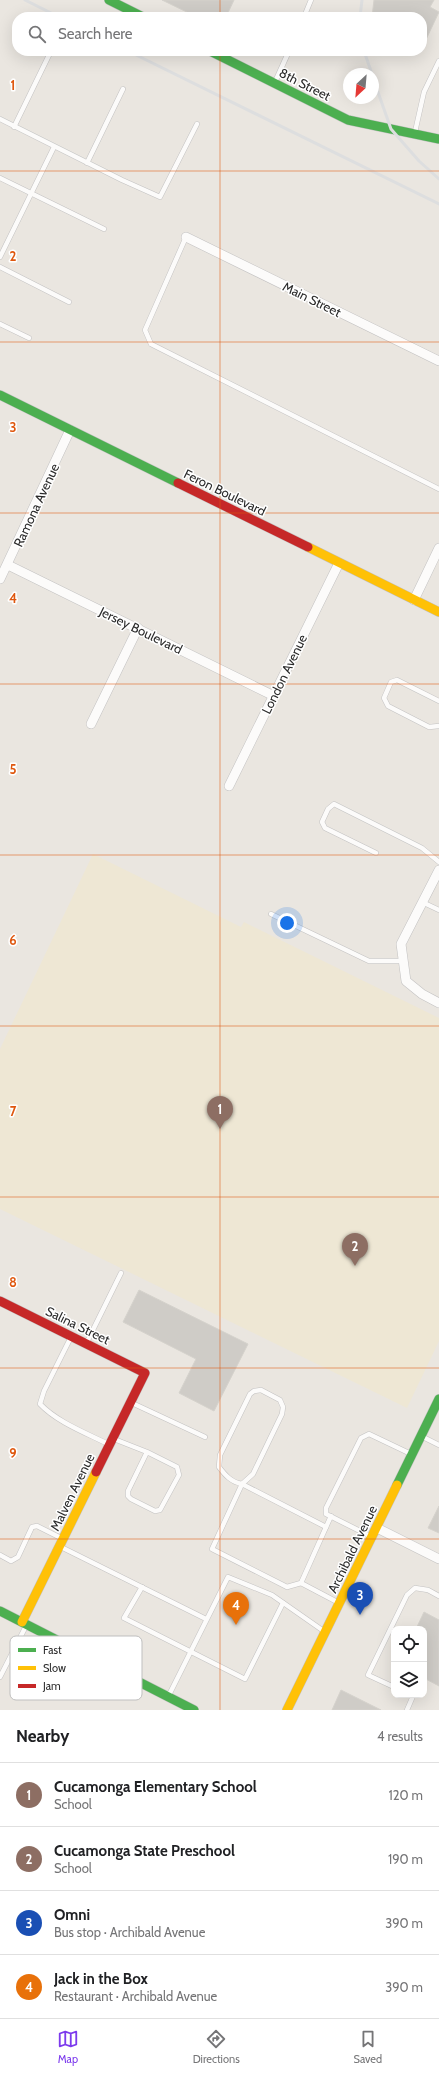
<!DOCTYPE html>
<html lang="en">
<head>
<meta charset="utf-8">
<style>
  :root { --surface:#fff; --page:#f6f6f6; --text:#202124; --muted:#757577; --line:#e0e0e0; --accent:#7c3aed }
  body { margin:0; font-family:Cabin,sans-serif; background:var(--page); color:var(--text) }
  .controls { position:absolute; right:12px; bottom:12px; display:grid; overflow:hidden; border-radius:8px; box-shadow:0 4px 16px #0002 }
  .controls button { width:36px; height:36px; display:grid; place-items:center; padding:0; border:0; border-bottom:1px solid var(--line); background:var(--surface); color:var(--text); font:20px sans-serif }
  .compass { position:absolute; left:343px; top:68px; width:36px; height:36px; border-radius:50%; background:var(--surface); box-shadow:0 4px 16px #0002; rotate:206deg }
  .you { position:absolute; left:287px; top:923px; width:14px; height:14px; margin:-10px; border:3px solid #fff; border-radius:50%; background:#1a73e8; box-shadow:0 0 0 6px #1a73e833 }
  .badge { display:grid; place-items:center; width:26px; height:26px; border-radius:50%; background:var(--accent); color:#fff; font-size:13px; font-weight:700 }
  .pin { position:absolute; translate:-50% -33px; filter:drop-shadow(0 1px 2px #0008) }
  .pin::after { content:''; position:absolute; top:21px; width:14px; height:12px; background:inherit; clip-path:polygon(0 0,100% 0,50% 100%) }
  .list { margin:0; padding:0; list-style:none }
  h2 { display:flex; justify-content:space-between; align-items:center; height:52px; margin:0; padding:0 16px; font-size:17px }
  h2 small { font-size:13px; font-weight:400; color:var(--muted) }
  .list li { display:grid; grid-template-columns:26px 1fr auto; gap:12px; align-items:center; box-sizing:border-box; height:64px; padding:0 16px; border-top:1px solid var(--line) }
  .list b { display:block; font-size:15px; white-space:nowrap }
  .list p { margin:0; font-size:13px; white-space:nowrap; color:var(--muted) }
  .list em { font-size:13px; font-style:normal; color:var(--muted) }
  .icon { flex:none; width:22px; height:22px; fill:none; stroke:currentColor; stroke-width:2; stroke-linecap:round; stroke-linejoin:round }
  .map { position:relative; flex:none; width:439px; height:1710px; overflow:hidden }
  .search { position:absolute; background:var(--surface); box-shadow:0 4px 16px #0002; left:12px; right:12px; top:12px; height:44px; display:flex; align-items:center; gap:10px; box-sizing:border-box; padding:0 14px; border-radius:16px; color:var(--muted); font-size:15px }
  .sheet { height:308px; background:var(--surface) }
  nav { display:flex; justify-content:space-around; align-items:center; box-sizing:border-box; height:56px; border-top:1px solid var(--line); background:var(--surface); font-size:11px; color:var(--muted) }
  nav a { display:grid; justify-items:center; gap:2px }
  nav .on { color:var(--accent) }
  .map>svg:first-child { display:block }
</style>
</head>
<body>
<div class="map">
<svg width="439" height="1710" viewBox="0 0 439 1710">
  <rect width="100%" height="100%" fill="#eae6e0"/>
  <!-- education -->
  <polygon fill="#eee7d4" points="93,854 241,927 244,922 439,1018 439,1341 407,1408 0,1209 0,1049"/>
  <!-- building -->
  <g fill="#cfccc7" stroke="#d5d2cc">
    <polygon points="162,0 234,0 226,17 197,17"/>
    <polygon points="374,0 434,0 430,7 439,12 422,48 422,17 372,17"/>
    <polygon points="139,1290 248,1344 214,1411 179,1393 196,1359 123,1322"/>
    <polygon points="439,1506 439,1533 428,1528"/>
    <polygon points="424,1612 439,1620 439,1686 424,1678 424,1629 416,1629"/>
    <polygon points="341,1690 381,1710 332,1710"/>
  </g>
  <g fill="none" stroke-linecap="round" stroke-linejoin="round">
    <!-- lane casing -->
    <g stroke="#c3c2c2" stroke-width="5.5">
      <g id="lane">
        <polyline points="304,17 311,0"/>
        <polyline points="275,82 289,51"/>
        <polyline points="0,119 122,180 160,197 197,124"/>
        <polyline points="14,127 51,51"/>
        <polyline points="415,132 424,92 439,61"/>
        <polyline points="87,163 123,89"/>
        <polyline points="0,178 104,229"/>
        <polyline points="186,237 145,330 151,344 439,489"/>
        <polyline points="0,257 54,147"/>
        <polyline points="0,267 69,302"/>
        <polyline points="0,324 29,338"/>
        <polyline points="439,701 397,680 391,682 384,698 388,706 429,727 439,726"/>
        <polyline points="376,853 325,828 322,822 328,809 334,804 422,848 439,862"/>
        <polyline points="422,902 439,910"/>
        <polyline points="271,914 369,961 403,961"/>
        <path d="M71,1337l-27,54 -4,13c17,18 46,29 68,40"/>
        <polyline points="87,1342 121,1273"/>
        <path d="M261,1390l19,10 3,7 -1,7 -29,60 -11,10c-11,-2 -17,-9 -23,-17l1,-12 30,-61 4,-3z"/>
        <polyline points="132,1403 205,1437"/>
        <polyline points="423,1437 439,1445"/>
        <polyline points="114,1439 147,1452 177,1467 179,1475 160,1510 155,1511 131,1499 128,1496 128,1491 147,1452"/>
        <polyline points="326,1527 242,1484 212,1549 287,1587 301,1583 339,1603"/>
        <polyline points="370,1536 326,1514 326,1508 361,1438 369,1434 411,1454"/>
        <polyline points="61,1547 206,1619"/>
        <polyline points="0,1555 11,1561 18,1557 32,1527 37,1526 61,1538"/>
        <polyline points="301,1583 331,1516"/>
        <polyline points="142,1587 124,1618 245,1679 283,1603"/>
        <polyline points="0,1677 26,1626"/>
        <polyline points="394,1687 368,1675 407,1595 415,1588 428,1590 439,1596"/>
        <polyline points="169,1695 228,1577 272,1595 325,1632"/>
        <polyline points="407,1710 413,1696 410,1695"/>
      </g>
    </g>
    <!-- street casing -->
    <g stroke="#c3c2c2" stroke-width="10">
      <g id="street">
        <polyline points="186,237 439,361"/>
        <polyline points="8,565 274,696"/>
        <polyline points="0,579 70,430"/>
        <polyline points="414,600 439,548"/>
        <polyline points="91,724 138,628"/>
        <polyline points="229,786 339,563"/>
        <polyline points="439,870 401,944 406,981 422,994 439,1003"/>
        <polyline points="377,1528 439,1559"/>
      </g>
    </g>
    <!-- fast casing -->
    <g stroke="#c3c2c2" stroke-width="10">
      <g id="fast">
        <polyline points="109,0 143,17"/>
        <polyline points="210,51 348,120 439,139"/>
        <polyline points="0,395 178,483"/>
        <polyline points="397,1485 439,1399"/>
        <polyline points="0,1611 194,1710"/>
      </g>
    </g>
    <!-- slow casing -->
    <g stroke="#c3c2c2" stroke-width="10">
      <g id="slow">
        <polyline points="308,547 439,612"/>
        <polyline points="22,1622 96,1472"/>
        <polyline points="287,1710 397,1485"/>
      </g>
    </g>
    <!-- jam casing -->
    <g stroke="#c3c2c2" stroke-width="10">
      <g id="jam">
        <polyline points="178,483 308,547"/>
        <polyline points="0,1301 145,1373 96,1472"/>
      </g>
    </g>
    <!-- lane -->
    <use href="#lane" stroke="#fcfbfa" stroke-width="4.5"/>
    <!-- street -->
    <use href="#street" stroke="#fcfbfa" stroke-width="9"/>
    <!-- fast -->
    <use href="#fast" stroke="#4caf50" stroke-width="9"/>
    <!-- slow -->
    <use href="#slow" stroke="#ffc107" stroke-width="9"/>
    <!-- jam -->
    <use href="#jam" stroke="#c62828" stroke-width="9"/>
    <!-- rail -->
    <g stroke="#dddedf" stroke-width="3">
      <polyline points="25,0 59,17"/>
      <polyline points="360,17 362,0"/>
      <polyline points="128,51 439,204"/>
      <polyline points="364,51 372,74"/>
      <polyline points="373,78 391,129 419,161 439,179"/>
    </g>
  </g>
  <!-- grid -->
  <path fill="none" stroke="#df570e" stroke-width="1" stroke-opacity="0.55" d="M220,0v17M220,51v1659M0,171h439M0,342h439M0,513h439M0,684h439M0,855h439M0,1026h439M0,1197h439M0,1368h439M0,1539h439"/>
  <g text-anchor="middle" stroke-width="3" stroke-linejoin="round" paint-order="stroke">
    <!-- street labels -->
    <g font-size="13" fill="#2b2b2b" stroke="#fff">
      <text transform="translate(305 84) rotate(27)" y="5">8th Street</text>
      <text transform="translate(312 299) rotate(26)" y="5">Main Street</text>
      <text transform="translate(225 492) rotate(26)" y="5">Feron Boulevard</text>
      <text transform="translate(36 505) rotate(-65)" y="5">Ramona Avenue</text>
      <text transform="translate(141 630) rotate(26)" y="5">Jersey Boulevard</text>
      <text transform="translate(284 674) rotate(-64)" y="5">London Avenue</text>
      <text transform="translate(78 1325) rotate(26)" y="5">Salina Street</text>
      <text transform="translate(72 1492) rotate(-64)" y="5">Malven Avenue</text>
      <text transform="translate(352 1549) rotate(-64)" y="5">Archibald Avenue</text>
    </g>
  </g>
  <!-- legend -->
  <rect x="10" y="1636" width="132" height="64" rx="6" fill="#fff" stroke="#bfbfbf" stroke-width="1"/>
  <rect x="18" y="1648" width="18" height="4" fill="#4caf50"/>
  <rect x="18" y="1666" width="18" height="4" fill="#ffc107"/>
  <rect x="18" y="1684" width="18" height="4" fill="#c62828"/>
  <g font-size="11" fill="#2b2b2b">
    <text x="43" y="1654">Fast</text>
    <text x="43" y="1672">Slow</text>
    <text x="43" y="1690">Jam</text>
  </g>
  <g font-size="13" text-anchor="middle" font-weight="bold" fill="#df570e" stroke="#fff" stroke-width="3" stroke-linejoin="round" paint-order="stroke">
    <text x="13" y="90">1</text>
    <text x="13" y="261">2</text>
    <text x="13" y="432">3</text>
    <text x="13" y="603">4</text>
    <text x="13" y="774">5</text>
    <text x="13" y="945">6</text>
    <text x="13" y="1116">7</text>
    <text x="13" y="1287">8</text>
    <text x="13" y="1458">9</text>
  </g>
</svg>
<div class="controls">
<button><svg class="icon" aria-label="locate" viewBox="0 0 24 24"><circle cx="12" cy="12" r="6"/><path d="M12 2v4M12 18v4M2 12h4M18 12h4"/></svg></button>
<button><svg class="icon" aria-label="layers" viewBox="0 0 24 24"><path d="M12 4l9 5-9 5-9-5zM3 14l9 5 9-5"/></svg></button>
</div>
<svg class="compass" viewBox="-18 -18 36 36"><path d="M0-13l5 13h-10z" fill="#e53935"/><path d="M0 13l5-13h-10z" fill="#757577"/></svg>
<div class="you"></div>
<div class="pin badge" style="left:220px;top:1129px;background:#8d6e63">1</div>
<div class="pin badge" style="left:355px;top:1266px;background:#8d6e63">2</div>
<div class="pin badge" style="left:360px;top:1615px;background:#1a4fb4">3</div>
<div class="pin badge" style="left:236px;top:1625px;background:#e8710a">4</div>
<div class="search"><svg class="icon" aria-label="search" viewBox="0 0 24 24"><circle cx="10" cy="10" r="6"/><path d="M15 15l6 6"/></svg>Search here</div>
</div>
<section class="sheet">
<h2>Nearby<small>4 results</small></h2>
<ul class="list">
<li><span class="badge" style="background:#8d6e63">1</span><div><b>Cucamonga Elementary School</b><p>School</p></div><em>120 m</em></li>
<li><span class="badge" style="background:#8d6e63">2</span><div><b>Cucamonga State Preschool</b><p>School</p></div><em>190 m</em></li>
<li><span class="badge" style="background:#1a4fb4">3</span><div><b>Omni</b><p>Bus stop · Archibald Avenue</p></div><em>390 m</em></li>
<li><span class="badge" style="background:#e8710a">4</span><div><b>Jack in the Box</b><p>Restaurant · Archibald Avenue</p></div><em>390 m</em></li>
</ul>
</section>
<nav>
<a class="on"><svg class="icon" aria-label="map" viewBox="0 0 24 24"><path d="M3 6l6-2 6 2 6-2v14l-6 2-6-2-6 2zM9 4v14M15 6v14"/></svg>Map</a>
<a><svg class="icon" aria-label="directions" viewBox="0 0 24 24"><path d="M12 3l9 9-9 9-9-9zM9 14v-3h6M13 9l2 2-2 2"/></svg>Directions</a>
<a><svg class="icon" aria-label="saved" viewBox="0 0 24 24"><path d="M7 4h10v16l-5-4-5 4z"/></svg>Saved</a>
</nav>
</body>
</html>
